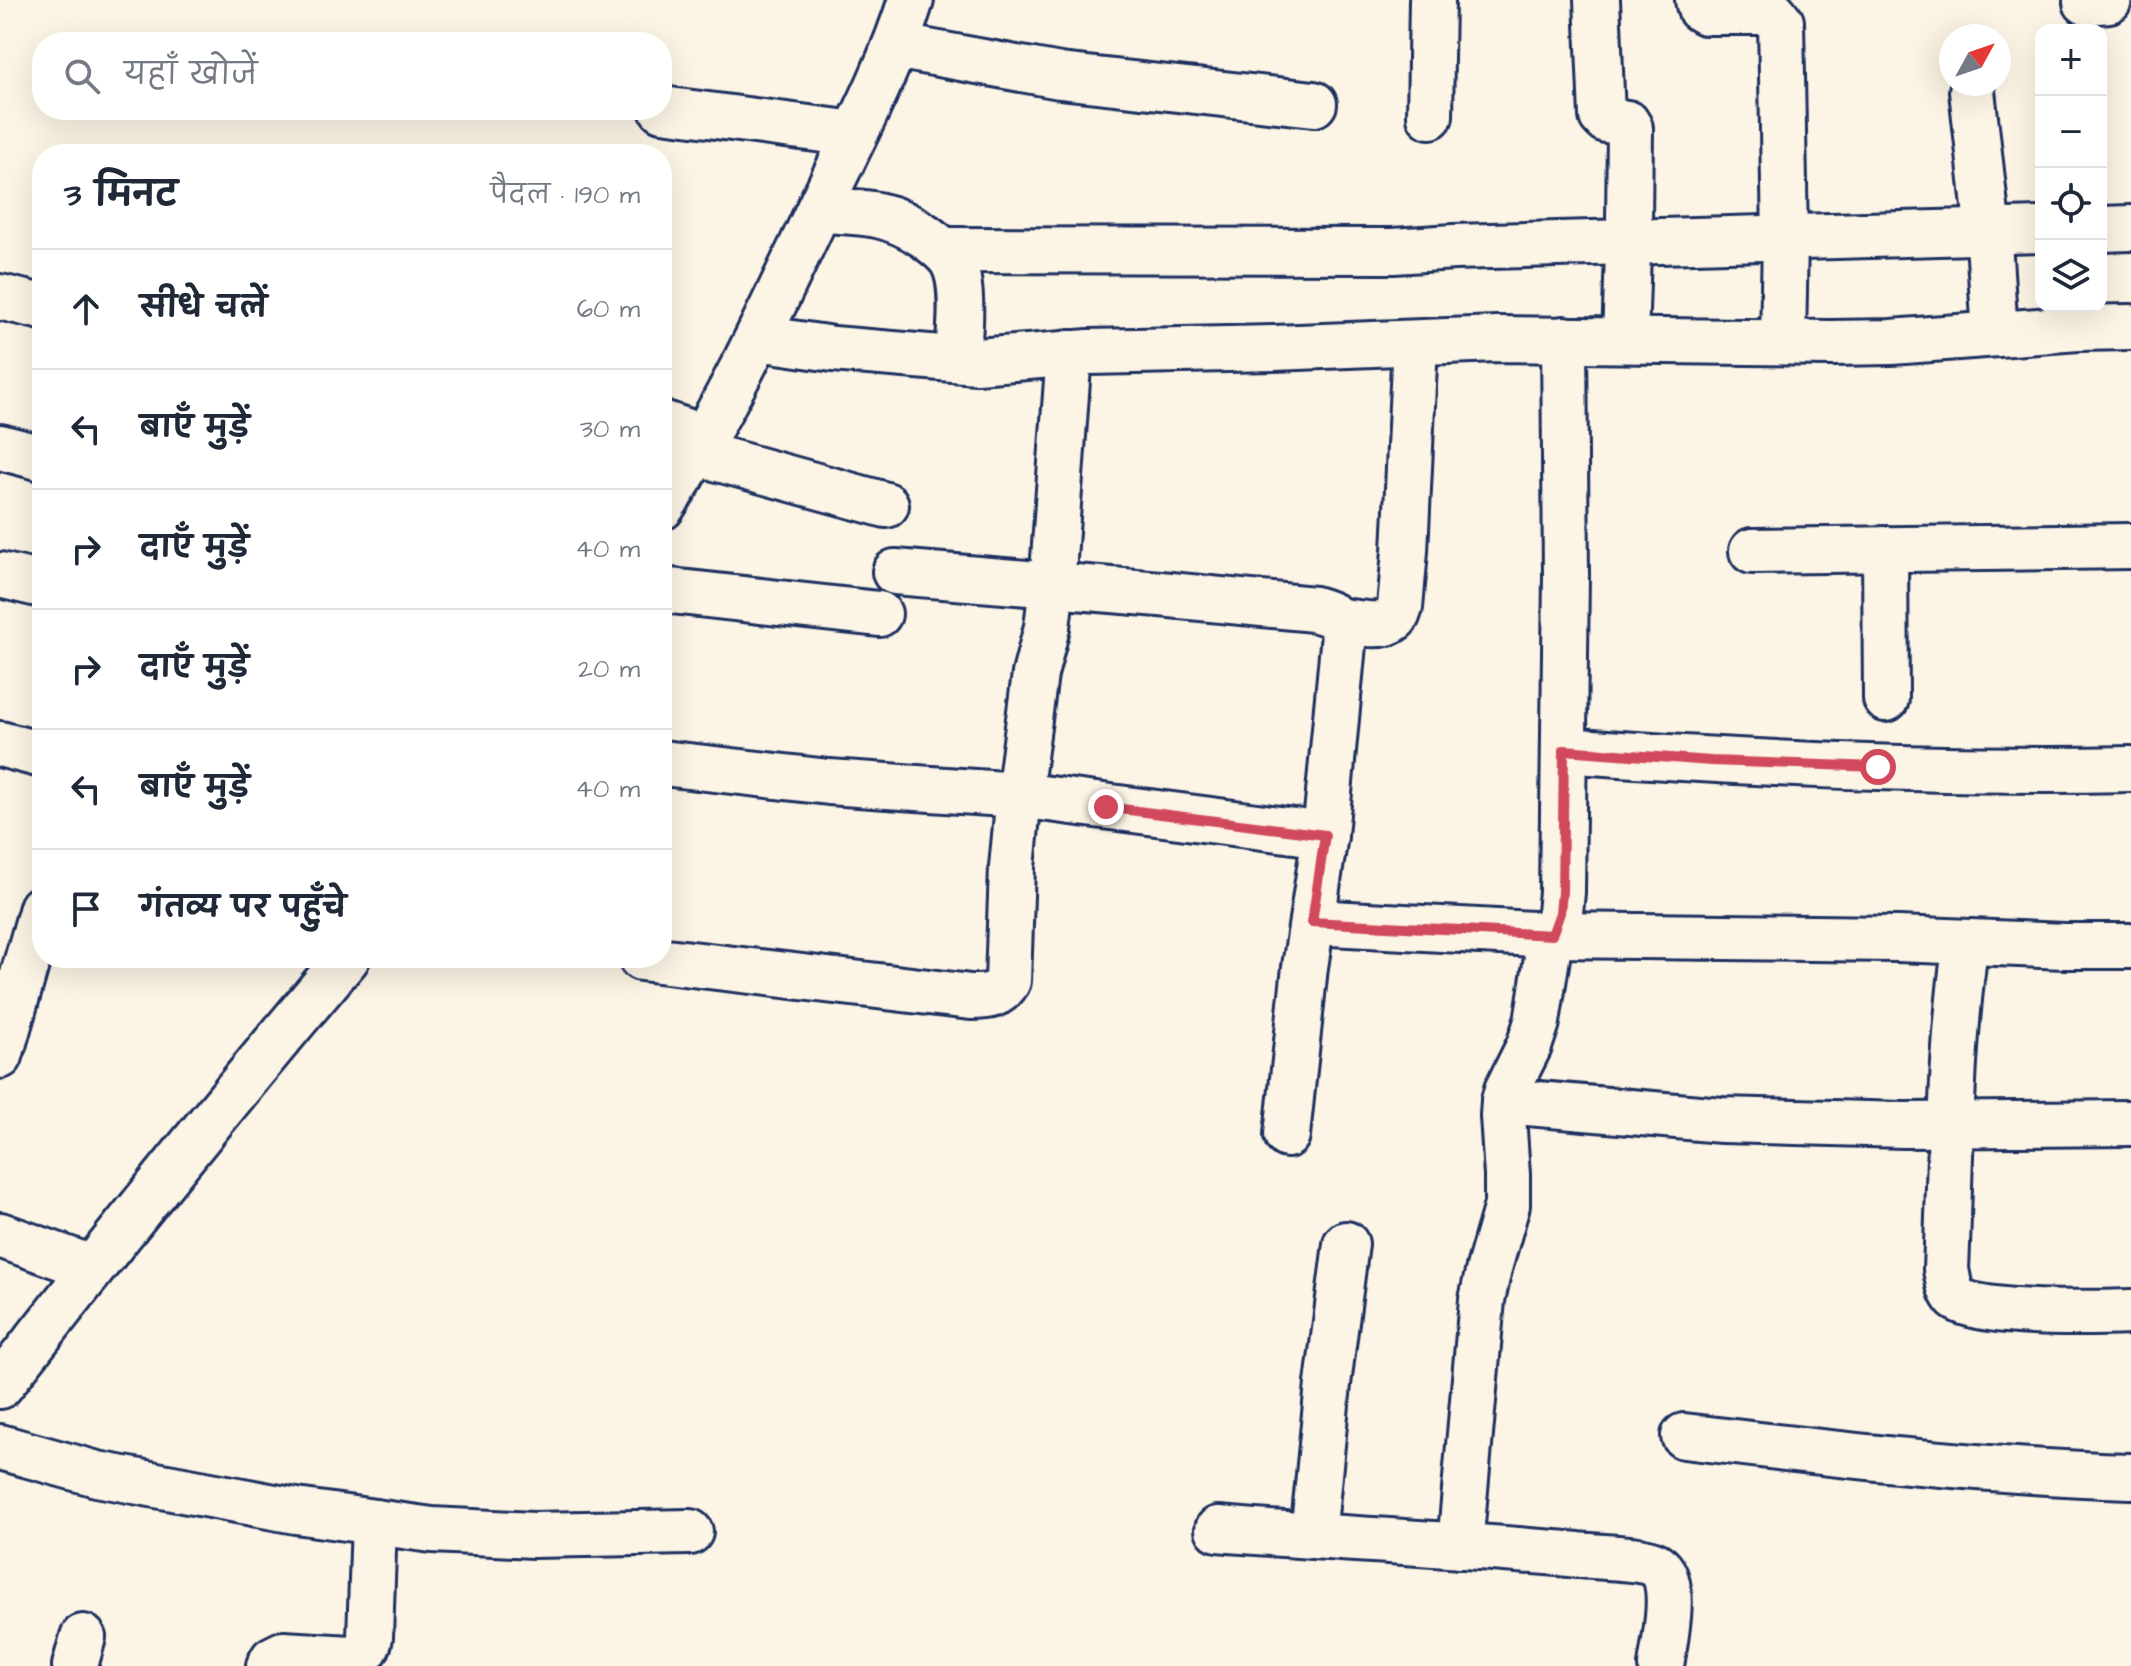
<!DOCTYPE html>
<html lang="hi">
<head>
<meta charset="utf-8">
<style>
  :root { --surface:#fff; --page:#f6f6f7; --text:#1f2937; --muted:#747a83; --line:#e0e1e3 }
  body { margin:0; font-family:"Architects Daughter","Playpen Sans Deva",sans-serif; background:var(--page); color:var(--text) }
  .controls { position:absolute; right:24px; top:24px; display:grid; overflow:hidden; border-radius:16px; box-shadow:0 8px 32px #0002 }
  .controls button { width:72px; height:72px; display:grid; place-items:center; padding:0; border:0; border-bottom:2px solid var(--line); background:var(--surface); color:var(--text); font:40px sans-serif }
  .compass { position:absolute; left:1939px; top:24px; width:72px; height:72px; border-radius:50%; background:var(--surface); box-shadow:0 8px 32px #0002; rotate:50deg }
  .stop { position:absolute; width:24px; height:24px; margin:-18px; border:6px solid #d1495b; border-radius:50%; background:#fff }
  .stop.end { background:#d1495b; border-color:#fff; box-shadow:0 2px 8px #0008 }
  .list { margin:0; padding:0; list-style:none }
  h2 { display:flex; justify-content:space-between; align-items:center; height:104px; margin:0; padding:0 32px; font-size:34px }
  h2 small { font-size:26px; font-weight:400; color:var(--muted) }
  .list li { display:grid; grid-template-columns:52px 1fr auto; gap:24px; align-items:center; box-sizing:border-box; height:120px; padding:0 32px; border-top:2px solid var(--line) }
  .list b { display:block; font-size:30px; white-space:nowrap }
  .list em { font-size:26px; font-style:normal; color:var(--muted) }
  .icon { flex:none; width:44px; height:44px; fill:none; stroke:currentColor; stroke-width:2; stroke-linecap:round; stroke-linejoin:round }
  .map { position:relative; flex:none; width:2131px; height:1666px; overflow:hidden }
  .search { position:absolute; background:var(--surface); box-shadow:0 8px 32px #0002; left:32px; top:32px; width:640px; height:88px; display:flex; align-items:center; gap:20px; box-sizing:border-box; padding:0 28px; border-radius:32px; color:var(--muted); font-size:30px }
  .panel { position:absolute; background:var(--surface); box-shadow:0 8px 32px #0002; left:32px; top:144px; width:640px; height:824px; border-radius:32px }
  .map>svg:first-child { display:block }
</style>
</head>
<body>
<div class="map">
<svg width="2131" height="1666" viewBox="0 0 2131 1666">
  <rect width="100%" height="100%" fill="#fcf5e5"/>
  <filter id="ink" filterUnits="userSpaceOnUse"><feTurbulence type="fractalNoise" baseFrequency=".0125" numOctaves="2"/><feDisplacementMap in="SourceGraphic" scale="16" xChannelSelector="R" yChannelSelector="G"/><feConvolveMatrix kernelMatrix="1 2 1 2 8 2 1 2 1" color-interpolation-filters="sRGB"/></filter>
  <g filter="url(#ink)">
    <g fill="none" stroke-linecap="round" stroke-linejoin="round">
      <!-- minor casing -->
      <g stroke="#1b2f5e" stroke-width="50">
        <g id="minor">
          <polyline points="1597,0 1602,116 1606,120 1627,123 1630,128 1629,223 1625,340"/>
          <polyline points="1698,0 1700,9 1705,12 1768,12 1774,13 1781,22 1785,238 1783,342"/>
          <polyline points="2086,2 2109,0"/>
          <polyline points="895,46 1060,76 1314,104"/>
          <polyline points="1972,91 1989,242 1995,334"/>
          <polyline points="662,109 855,134"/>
          <polyline points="1430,116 1432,0"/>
          <path d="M819,210c43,2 69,1 106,26 9,7 21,15 27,25 13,22 8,73 5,98"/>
          <polyline points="2101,229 2131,228"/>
          <polyline points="943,250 1393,251 1454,247 2041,230"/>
          <polyline points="0,297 42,307"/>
          <polyline points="758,338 833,349 977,361 1089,352 1274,348 1497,339 1832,343 1891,342 2078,328 2131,327"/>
          <polyline points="662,423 706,438"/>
          <polyline points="0,447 42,458"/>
          <polyline points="697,453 886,505"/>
          <path d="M662,507c62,-94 108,-194 156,-296 33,-70 70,-137 93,-211"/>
          <polyline points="1885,549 1886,699"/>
          <polyline points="1752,551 2131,546"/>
          <path d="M895,572l265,22 154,15c17,5 24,6 30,25l-19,201 -20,132 -18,168"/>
          <polyline points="0,575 42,585"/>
          <polyline points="662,590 879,614"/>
          <path d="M1340,621c15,1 42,8 54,-2 4,-3 4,-7 6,-12l5,-56 10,-208"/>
          <polyline points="0,744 42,755"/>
          <path d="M1564,750c189,14 378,23 567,19"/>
          <polyline points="662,763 829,782 1019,795 1325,835"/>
          <polyline points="1312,922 1552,935 1898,939 2065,946 2131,946"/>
          <path d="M1966,942c-16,107 -15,218 -20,327 2,10 3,22 10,29 19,18 145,15 175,14"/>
          <path d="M641,958l330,39c17,0 28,-1 37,-16l4,-114 7,-72 16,-121 12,-47 5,-41 17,-233"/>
          <polyline points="0,1056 42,908"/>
          <polyline points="1504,1101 1722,1120 1904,1125 2131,1123"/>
          <polyline points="0,1235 92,1268"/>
          <path d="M0,1386c113,-145 228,-288 347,-428"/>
          <path d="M1684,1436c149,18 297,35 447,40"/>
          <polyline points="0,1447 97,1474 296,1511 432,1530 533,1535 690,1532"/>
          <path d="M1218,1529c120,10 240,15 360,26 17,2 66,2 79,11 22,14 7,77 4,100"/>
          <polyline points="1313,1536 1328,1384 1346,1244"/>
          <polyline points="1460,1546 1482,1300 1489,1268 1507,1205 1507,1175 1503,1116 1504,1101 1507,1090 1529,1046 1537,1022 1548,951 1560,913 1562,892 1566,575 1564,339"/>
          <polyline points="75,1666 83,1637"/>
          <path d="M269,1666l4,-7 10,-5 68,4c12,-3 17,-8 19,-21l4,-115"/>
        </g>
      </g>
      <!-- minor -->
      <use href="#minor" stroke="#fcf5e5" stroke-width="44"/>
    </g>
  </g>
  <g fill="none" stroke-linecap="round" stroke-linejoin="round" filter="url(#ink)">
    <!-- route -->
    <polyline stroke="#d1495b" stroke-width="10" points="1106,807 1325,835 1312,922 1552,935 1560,913 1562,892 1564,750 1711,761 1878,767"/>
  </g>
</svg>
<div class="controls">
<button>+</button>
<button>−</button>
<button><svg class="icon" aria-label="locate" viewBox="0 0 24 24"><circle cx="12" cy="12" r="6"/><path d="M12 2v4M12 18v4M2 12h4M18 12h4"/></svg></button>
<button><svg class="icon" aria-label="layers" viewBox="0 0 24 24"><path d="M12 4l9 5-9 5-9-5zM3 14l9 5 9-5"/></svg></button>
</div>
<svg class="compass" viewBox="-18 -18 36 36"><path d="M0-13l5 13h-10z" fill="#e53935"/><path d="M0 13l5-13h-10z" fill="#747a83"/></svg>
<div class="stop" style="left:1878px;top:767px"></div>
<div class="stop end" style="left:1106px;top:807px"></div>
<div class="search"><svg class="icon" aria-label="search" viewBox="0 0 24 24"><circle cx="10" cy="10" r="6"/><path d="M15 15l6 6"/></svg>यहाँ खोजें</div>
<section class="panel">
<h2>3 मिनट<small>पैदल · 190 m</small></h2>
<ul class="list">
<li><svg class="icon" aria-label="ahead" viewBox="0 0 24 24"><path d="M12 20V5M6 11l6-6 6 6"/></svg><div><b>सीधे चलें</b></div><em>60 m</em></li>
<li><svg class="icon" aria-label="left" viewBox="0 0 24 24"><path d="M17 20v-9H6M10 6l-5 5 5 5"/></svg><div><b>बाएँ मुड़ें</b></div><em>30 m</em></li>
<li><svg class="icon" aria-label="right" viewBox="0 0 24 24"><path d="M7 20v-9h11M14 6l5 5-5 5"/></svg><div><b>दाएँ मुड़ें</b></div><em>40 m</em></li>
<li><svg class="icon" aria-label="right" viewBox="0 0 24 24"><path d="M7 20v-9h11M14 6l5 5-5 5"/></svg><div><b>दाएँ मुड़ें</b></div><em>20 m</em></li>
<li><svg class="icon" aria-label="left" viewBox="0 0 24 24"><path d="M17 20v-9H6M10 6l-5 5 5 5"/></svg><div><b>बाएँ मुड़ें</b></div><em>40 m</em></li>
<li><svg class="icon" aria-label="arrive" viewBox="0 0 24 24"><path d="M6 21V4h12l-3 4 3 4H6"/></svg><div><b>गंतव्य पर पहुँचे</b></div></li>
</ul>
</section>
</div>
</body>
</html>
